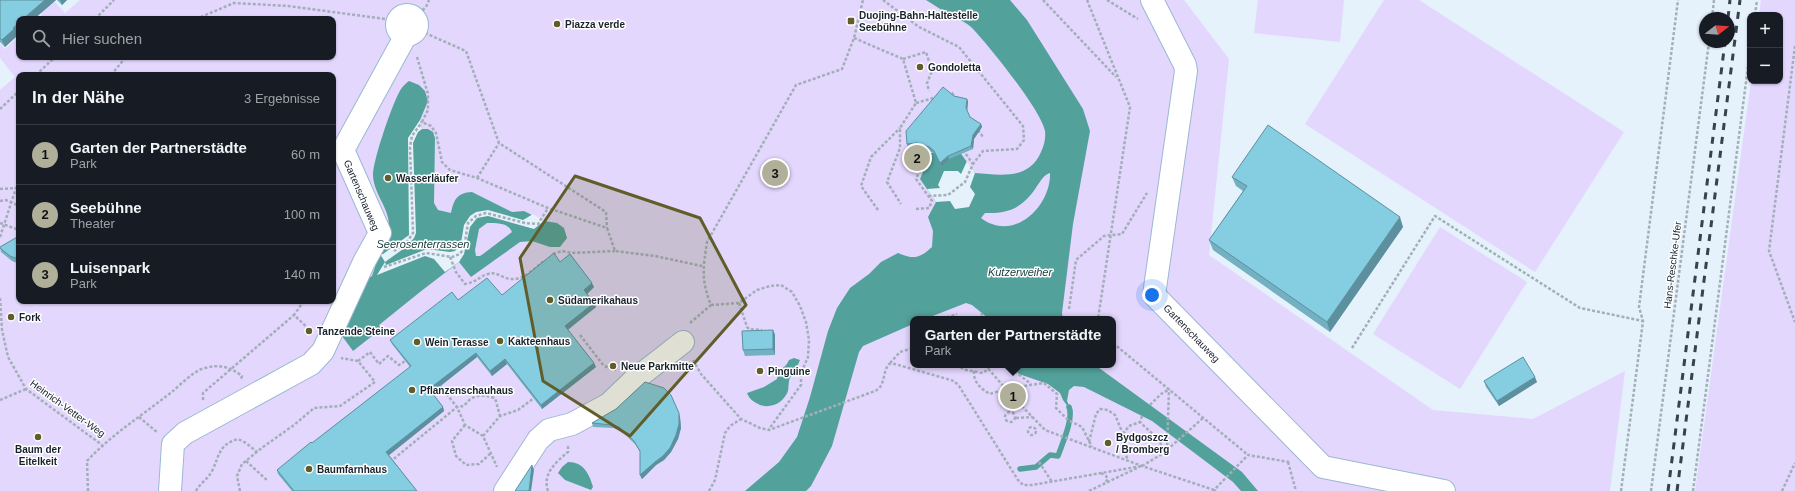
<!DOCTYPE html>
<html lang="de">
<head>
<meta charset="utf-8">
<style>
  :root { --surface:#171b24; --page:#242831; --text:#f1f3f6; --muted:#9ea1a6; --line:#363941; --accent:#b0b09a }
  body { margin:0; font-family:Arial,sans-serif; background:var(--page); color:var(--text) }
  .controls { position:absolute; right:12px; top:12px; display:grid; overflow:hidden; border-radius:8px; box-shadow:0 1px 3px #0004 }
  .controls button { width:36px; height:36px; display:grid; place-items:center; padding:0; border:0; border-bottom:1px solid var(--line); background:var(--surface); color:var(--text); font:20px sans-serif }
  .compass { position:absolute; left:1699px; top:12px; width:36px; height:36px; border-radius:50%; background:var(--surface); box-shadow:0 1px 3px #0004; rotate:73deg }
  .you { position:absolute; left:1152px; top:295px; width:14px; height:14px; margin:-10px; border:3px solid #fff; border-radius:50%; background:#1a73e8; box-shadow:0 0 0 6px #1a73e833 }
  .badge { display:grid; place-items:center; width:26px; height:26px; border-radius:50%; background:var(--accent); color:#111; font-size:13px; font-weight:700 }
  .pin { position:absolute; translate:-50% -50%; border:2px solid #fff; box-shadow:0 1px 4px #0006 }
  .popup { position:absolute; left:910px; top:316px; width:206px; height:52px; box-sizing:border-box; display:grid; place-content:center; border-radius:8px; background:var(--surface); filter:drop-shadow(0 1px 3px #0005); font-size:13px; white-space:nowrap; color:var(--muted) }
  .popup b { font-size:15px; color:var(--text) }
  .popup::after { content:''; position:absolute; left:50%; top:100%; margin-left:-8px; border:8px solid transparent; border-top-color:var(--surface) }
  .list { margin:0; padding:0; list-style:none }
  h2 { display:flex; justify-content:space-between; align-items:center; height:52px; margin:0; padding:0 16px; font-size:17px }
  h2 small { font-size:13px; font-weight:400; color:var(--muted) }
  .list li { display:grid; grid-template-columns:26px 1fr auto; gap:12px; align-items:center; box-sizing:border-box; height:60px; padding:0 16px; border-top:1px solid var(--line) }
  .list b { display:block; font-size:15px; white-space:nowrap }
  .list p { margin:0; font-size:13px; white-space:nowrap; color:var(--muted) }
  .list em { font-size:13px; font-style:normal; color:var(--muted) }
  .icon { flex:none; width:22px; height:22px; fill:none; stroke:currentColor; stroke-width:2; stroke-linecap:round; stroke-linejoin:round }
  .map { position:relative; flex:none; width:1795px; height:491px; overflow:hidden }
  .search { position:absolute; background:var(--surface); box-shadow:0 1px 3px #0004; left:16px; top:16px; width:320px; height:44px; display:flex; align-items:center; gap:10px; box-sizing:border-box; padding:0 14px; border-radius:8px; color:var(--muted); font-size:15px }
  .panel { position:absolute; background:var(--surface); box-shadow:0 1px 3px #0004; left:16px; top:72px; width:320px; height:232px; border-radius:8px }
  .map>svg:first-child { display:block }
</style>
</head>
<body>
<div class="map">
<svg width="1795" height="491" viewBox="0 0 1795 491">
  <rect width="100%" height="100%" fill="#e5f1fb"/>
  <!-- green -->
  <g fill="#e4d7fe" fill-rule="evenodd">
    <path d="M28,0h25l12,13 15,-13h1104l45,59 -20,196 224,155 100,9 92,-48 -15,120h-1610v-401l15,-13 -15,-19v-14l5,5 14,-13v21h314v-38h-295l4,-4zM19,75h314v226h-314zM913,319h200v46h-200z"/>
    <polygon points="1258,0 1344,0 1340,42 1254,33"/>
    <polygon points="1384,0 1419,0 1624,132 1535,272 1305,124"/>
    <polygon points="1761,0 1795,0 1795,491 1695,491 1751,81 1780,81 1780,15 1759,15"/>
    <polygon points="1440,227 1527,282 1460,389 1373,334"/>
  </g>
  <!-- water -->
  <g fill="#53a19b" fill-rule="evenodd">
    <path d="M926,0h84l17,20 56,89 7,22 -17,93 -11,89 1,6h-74l-17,-14 -6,-2 -41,16h-12v5l-50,22 -4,6 -27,94 -21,40 -5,5h-61l34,-29 18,-25 13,-40 18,-66 9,-23 13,-20 19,-14 12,-12 17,-9c16,7 22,5 34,-6l1,-16 -5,-14 8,-15 -16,-23 11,-26 28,-2 16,22c26,2 54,7 66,-21 3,-6 5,-14 4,-21 -4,-21 -58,-88 -74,-104 -6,-6 -15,-8 -22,-12 -7,-5 -15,-10 -23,-15zM1050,173c1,29 -28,62 -58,51 -4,-1 -8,-4 -11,-6l4,-5c24,1 39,-6 52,-27 4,-5 6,-11 13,-13z"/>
    <path d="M409,81l10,4 6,6 3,10 -8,19 2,9h6l5,3 2,6 -1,65 4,7 13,3c3,-14 6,-20 21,-21l40,20 12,-1 20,10 13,2 7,5 3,10 -7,9h-10l-18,-6 -12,1 -49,35 -12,-15 -39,30 -41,33 2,4 -28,22 -11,-15v-12l24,-44 6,-4 17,-51c0,-17 -15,-31 -16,-49 -1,-13 20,-75 28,-87 2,-3 5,-6 8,-8zM487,223c8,0 21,-1 25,9l-29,22 -3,2h-4l-1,-6 4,-21z"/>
    <path d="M794,358l6,2c-2,6 -6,10 -9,16 -3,4 -2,10 -3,15 -4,11 -16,18 -28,14 -6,-3 -11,-6 -13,-12l17,-6 13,-8c3,-14 7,-8 12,-19z"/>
    <polygon points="1009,365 1095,365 1242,472 1258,491 1241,491 1233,482 1152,421 1084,387 1074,386 1069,390 1067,401 1072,412 1063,400 1060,393 1048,384 1019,374"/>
    <path d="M568,462c16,0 21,12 25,25l-2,3 -26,-10 -7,-7 4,-6z"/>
  </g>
  <!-- pier -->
  <g fill="#e5f1fb">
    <polygon points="420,120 422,129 418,132 413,143 416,233 414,238 406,247 385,262 386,265 427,249 450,252 455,251 461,243 464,225 470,216 476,212 488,210 523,220 533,214 544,221 534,229 488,216 477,218 470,227 464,254 459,262 445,272 434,259 425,256 377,275 385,262 380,254 383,254 409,235 408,138"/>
    <polygon points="967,161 975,173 970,187 975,194 969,207 955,209 950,201 936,202 927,189 940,188 938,185 944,171 958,171 961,174"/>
  </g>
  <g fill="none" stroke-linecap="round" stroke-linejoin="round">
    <!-- stream -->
    <path stroke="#53a19b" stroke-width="5.5" d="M1020,469l16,-2 14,-12 8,1c4,-12 16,-38 11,-49"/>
    <!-- minor casing -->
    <g stroke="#9bb8d2" stroke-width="24">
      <g id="minor">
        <polyline points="1152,0 1185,65 1186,71 1154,295 1323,467 1444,491"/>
        <circle cx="407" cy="25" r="10"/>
        <polyline points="170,491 173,444 185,433 311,364 323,351 364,262 380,233 343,150 406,35"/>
        <polyline points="505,491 538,440 549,430 572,424 609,404 633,381 683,342"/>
      </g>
    </g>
    <!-- path -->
    <g stroke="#a3afb8" stroke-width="2.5" stroke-dasharray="3 2" stroke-linecap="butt">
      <polyline points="883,0 919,27 959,47 1023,126 1024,140 1017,149 983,151 973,164 965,182 948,195 929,196"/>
      <polyline points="1043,0 1116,77"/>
      <polyline points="1087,0 1130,107 1098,319"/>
      <polyline points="1107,0 1138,19"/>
      <polyline points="1755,15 1757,0"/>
      <polyline points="415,17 426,7 429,0"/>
      <polyline points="1712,18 1714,0"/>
      <polyline points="95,19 114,0"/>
      <polyline points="196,19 234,3 288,6 393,20"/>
      <polyline points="425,33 466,51 499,143 606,212 607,228"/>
      <polyline points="854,38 903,59 916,103 900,128 900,148 887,182 901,204"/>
      <polyline points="1795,46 1769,251 1795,322"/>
      <polyline points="417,57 428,94 428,110 422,122 431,126 436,133 442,162 450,170 477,178 548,208 607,228 615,251 655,256 702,266"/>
      <polyline points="903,59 926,52 932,71 927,83 929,91"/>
      <polyline points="36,75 55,57"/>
      <polyline points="111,75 126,57"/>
      <polyline points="947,94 952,93 955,98"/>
      <polyline points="916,103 937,97"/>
      <polyline points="0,109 19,91"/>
      <polyline points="978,130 983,137"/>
      <polyline points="963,150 973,164"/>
      <polyline points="477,178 499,143"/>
      <polyline points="0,189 16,188"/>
      <polyline points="0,201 6,200 19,206"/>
      <polyline points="916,209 929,208 932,201 916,179 929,150 931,150"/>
      <polyline points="878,210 861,186 871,157 900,128"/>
      <polyline points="0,223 19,230"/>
      <polyline points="0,237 16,188 19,184"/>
      <polyline points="394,251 407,242 413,233 410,147 412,136 422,122"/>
      <polyline points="553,254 562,251 572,253 615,251"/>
      <path d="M450,257l6,15 9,12c12,-2 15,-8 23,-10 9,-3 15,5 24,5 12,1 23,-11 32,-18"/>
      <polyline points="384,267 426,253 452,257 460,254 464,248 468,223 476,216 486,213 525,223 538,224 548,208"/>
      <polyline points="0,298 2,330 8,357 26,389 102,445"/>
      <polyline points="304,301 294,315 310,330"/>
      <polyline points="739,303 747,327 749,329 762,330"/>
      <polyline points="711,305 739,303 757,290 770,286 781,285 792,292 800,306 806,322 809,340 808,357 801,373 801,385 769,429"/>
      <polyline points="1069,309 1076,260 1104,236 1122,234 1147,193"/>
      <polyline points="981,313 986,319"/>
      <polyline points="942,319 957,314"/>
      <polyline points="958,319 964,319"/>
      <path d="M690,323l21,-18c-10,-25 -8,-37 -4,-63l89,-157 46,-16 12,-31 9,-38"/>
      <polyline points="580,335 604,366 616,370"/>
      <polyline points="1113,343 1248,455"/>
      <polyline points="1352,348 1435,216 1580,308 1643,321"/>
      <path d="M693,360l8,14 40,45 19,9 9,2 106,-39c11,-5 7,-19 14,-27h6l59,17 5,5 59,94 5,5h9l110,-19"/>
      <polyline points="358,361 370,352 379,364 388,356 399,365 405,361"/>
      <polyline points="890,363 900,352 913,348"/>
      <polyline points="956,365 966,370 983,373 988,369 989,365"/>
      <polyline points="985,365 1012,396 1045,430 1142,466 1214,490"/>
      <polyline points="1007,365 1031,384"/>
      <path d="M974,371c-1,11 7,18 16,23l15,-5 39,-6 13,11 -1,14 12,12 14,7 10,20"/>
      <polyline points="440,386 457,407 465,425 483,436 497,467"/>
      <polyline points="0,400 26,389"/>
      <polyline points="203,400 203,393 294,315"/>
      <polyline points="1150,405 1161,394 1168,390"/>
      <circle cx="1010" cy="417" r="5"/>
      <polyline points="1142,416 1140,422 1160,441 1163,453"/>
      <polyline points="139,417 158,433"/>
      <polyline points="1016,418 1032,417"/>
      <polyline points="465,425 452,441 456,456 466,465 479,464 491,453"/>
      <circle cx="1032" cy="431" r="4"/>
      <polyline points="1123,434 1129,426 1140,422"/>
      <polyline points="483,436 500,416 518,410 534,398"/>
      <polyline points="1089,442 1096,414 1100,409 1108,410 1115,415 1123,434 1123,449 1128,460"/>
      <polyline points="1167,450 1203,418"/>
      <polyline points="246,461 268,481"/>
      <path d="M390,462l67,-55 7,-1c9,-12 17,-12 31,-8l5,18"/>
      <polyline points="1039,462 1052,482"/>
      <polyline points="1288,462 1296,491"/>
      <polyline points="1142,466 1167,451 1169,389"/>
      <polyline points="1101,473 1106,476 1108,479 1104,484"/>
      <path d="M88,491l-1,-30c25,-27 57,-47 86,-70 8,-7 22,-21 32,-23 15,-4 25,-1 37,8l-1,3"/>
      <path d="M196,491c4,-8 12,-12 16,-20 8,-16 6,-26 26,-32l8,4 11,9"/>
      <polyline points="240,491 237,476 242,464 263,447 294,425 314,408 340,406 375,382 358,361 341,358"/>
      <path d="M548,491c-6,-17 8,-29 20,-39v-6"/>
      <polyline points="709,491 715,480 725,433 730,426 741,419"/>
      <polyline points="1089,491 1137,468"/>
      <polyline points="1216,491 1214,490 1248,455 1289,462"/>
      <polyline points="1621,491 1643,321 1639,307 1678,0"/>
      <polyline points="1651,491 1709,42"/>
      <polyline points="1693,491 1750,51"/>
      <polyline points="1782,491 1795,463"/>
    </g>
    <!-- minor -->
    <use href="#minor" stroke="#fff" stroke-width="22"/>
    <!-- rail -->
    <g stroke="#37434c" stroke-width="3" stroke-dasharray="7 7" stroke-linecap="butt">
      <polyline points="1728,18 1730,0"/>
      <polyline points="1668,491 1725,42"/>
      <polyline points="1677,491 1740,0"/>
    </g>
  </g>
  <!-- wall -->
  <g fill="#72b0c2">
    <polygon points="0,0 56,0 34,19 19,19 16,35 17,36 5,47 0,42"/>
    <polygon points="57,0 67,0 62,5"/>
    <polygon points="954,96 967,99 968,102 967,111 970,117 981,124 982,127 974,139 973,149 949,159 942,167 935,154 930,151 918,146 908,148 907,144"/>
    <polygon points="1232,177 1403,227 1330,332 1213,250 1209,240 1243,191 1236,186"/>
    <polygon points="19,236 19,263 17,263 12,261 1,252 0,247"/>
    <polygon points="560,262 594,287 587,294 596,307 568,330 594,363 596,367 542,409 507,364 492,376 477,357 432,393 443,407 444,411 389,455 417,491 292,491 278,474 277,470 410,367 392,344 390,340 458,300 502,295"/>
    <polygon points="773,330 775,335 775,355 745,356 743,350"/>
    <polygon points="1484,381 1537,382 1499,406 1486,387"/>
    <polygon points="680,417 681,428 678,439 671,452 664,460 656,465 642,479 640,475 640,452 635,444 621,431 613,428 593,427 592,423"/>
  </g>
  <!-- shaded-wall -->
  <g fill="#5d909e">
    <polygon points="45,0 56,0 34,19 23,19"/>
    <polygon points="60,0 67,0 62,5"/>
    <polygon points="19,23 19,33 16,35 17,36 5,47 2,40"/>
    <polygon points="967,99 968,102 967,112 966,108"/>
    <polygon points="981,124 982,127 974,139 973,149 971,146 973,135"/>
    <polygon points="948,156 949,159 942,167 940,163"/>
    <polygon points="1400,217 1403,227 1330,332 1327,322"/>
    <polygon points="592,283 594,287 586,295 584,290"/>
    <polygon points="594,303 596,307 567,330 565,326"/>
    <polygon points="773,330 775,335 775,355 773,349"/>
    <polygon points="476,353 477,357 430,394 429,389"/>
    <polygon points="505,359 507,364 492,376 490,371"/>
    <polygon points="594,363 596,367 542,409 541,405"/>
    <polygon points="1535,377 1537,382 1499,406 1497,401"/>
    <polygon points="443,407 444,411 388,456 386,452"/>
    <polygon points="679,413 680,417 681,428 678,439 671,452 664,460 656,465 642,479 640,475"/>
    <polygon points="532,465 534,470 531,491 529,491"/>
  </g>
  <!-- building -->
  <g fill="#85cde1" stroke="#5d909e">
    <polygon points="0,0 45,0 23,19 19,19 19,23 13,28 14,29 2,40 0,38"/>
    <polygon points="943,87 954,96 967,99 966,108 970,117 981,124 973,135 971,146 948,156 940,163 934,151 929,147 917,143 907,144 906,131"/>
    <polygon points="1268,125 1400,217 1327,322 1209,240 1247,186 1232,177"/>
    <polygon points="19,236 19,257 15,258 10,256 0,248 0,247"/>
    <polygon points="554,253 560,262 570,254 592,283 584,290 594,303 565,326 594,363 541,405 505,359 490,371 476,353 429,389 443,407 386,452 417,491 294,491 277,470 311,442 312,443 411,366 390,340 452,292 458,300 487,278 502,295"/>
    <polygon points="773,330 773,349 743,350 742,331"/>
    <polygon points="1523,357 1535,377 1497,401 1484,381"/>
    <polygon points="645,382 664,388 671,395 679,413 679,424 676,435 670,448 663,456 655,462 640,475 640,451 634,441 619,427 612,425 592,423 616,409"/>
    <polygon points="532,465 529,491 515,491"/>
  </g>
  <!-- marked area -->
  <path fill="#605d29" fill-opacity="0.2" stroke="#605d29" stroke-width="3" stroke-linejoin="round" d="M575,176l125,42 46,87 -116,131 -87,-55 -23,-123z"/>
  <!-- markers -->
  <g fill="#605d29" stroke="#fff" stroke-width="1.5">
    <rect x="847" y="17" width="8" height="8" rx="2"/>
    <circle cx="557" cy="24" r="4"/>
    <circle cx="920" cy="67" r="4"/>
    <circle cx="388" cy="178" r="4"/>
    <circle cx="550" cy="300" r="4"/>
    <circle cx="11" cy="317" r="4"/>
    <circle cx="309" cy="331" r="4"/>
    <circle cx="500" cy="341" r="4"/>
    <circle cx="417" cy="342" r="4"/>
    <circle cx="613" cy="366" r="4"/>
    <circle cx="760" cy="371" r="4"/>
    <circle cx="412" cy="390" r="4"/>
    <circle cx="38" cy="437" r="4"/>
    <circle cx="1108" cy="443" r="4"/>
    <circle cx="309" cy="469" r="4"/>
  </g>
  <g text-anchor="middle" stroke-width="3" stroke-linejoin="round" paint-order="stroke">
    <!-- poi labels -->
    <g font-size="10" font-weight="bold" fill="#17222b" stroke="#fff" text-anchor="start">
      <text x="859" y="19">Duojing-Bahn-Haltestelle<tspan x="859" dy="12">Seebühne</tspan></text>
      <text x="565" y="28">Piazza verde</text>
      <text x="928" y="71">Gondoletta</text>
      <text x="396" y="182">Wasserläufer</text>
      <text x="558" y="304">Südamerikahaus</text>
      <text x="19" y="321">Fork</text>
      <text x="317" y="335">Tanzende Steine</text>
      <text x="508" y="345">Kakteenhaus</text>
      <text x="425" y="346">Wein Terasse</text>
      <text x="621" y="370">Neue Parkmitte</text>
      <text x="768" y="375">Pinguine</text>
      <text x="420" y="394">Pflanzenschauhaus</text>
      <text x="1116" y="441">Bydgoszcz<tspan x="1116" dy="12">/ Bromberg</tspan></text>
      <text x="38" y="453" text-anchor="middle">Baum der<tspan x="38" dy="12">Eitelkeit</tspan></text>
      <text x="317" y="473">Baumfarnhaus</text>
    </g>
    <!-- street labels -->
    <g font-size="10" fill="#17222b" stroke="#fff">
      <text transform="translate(362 195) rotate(67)" y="4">Gartenschauweg</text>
      <text transform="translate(1672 265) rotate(-83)" y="4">Hans-Reschke-Ufer</text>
      <text transform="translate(1192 333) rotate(46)" y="4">Gartenschauweg</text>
      <text transform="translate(68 408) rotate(36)" y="4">Heinrich-Vetter-Weg</text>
    </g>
    <!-- water labels -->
    <g font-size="11" font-style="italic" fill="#1b403e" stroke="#fff">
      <text x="423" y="248">Seerosenterrassen</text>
      <text x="1020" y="276">Kutzerweiher</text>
    </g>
  </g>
</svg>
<div class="controls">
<button>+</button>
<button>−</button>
</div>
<svg class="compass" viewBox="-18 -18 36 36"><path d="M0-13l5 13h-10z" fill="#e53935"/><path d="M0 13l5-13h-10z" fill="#9ea1a6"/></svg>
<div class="you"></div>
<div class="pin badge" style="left:1013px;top:396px">1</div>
<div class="popup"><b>Garten der Partnerstädte</b>Park</div>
<div class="pin badge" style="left:917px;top:158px">2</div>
<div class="pin badge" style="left:775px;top:173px">3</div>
<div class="search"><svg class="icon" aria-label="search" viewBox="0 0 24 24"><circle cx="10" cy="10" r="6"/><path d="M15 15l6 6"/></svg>Hier suchen</div>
<section class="panel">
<h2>In der Nähe<small>3 Ergebnisse</small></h2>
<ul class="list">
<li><span class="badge">1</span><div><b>Garten der Partnerstädte</b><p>Park</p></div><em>60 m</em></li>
<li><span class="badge">2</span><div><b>Seebühne</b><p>Theater</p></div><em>100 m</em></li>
<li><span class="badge">3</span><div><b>Luisenpark</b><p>Park</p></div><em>140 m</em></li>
</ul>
</section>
</div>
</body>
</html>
